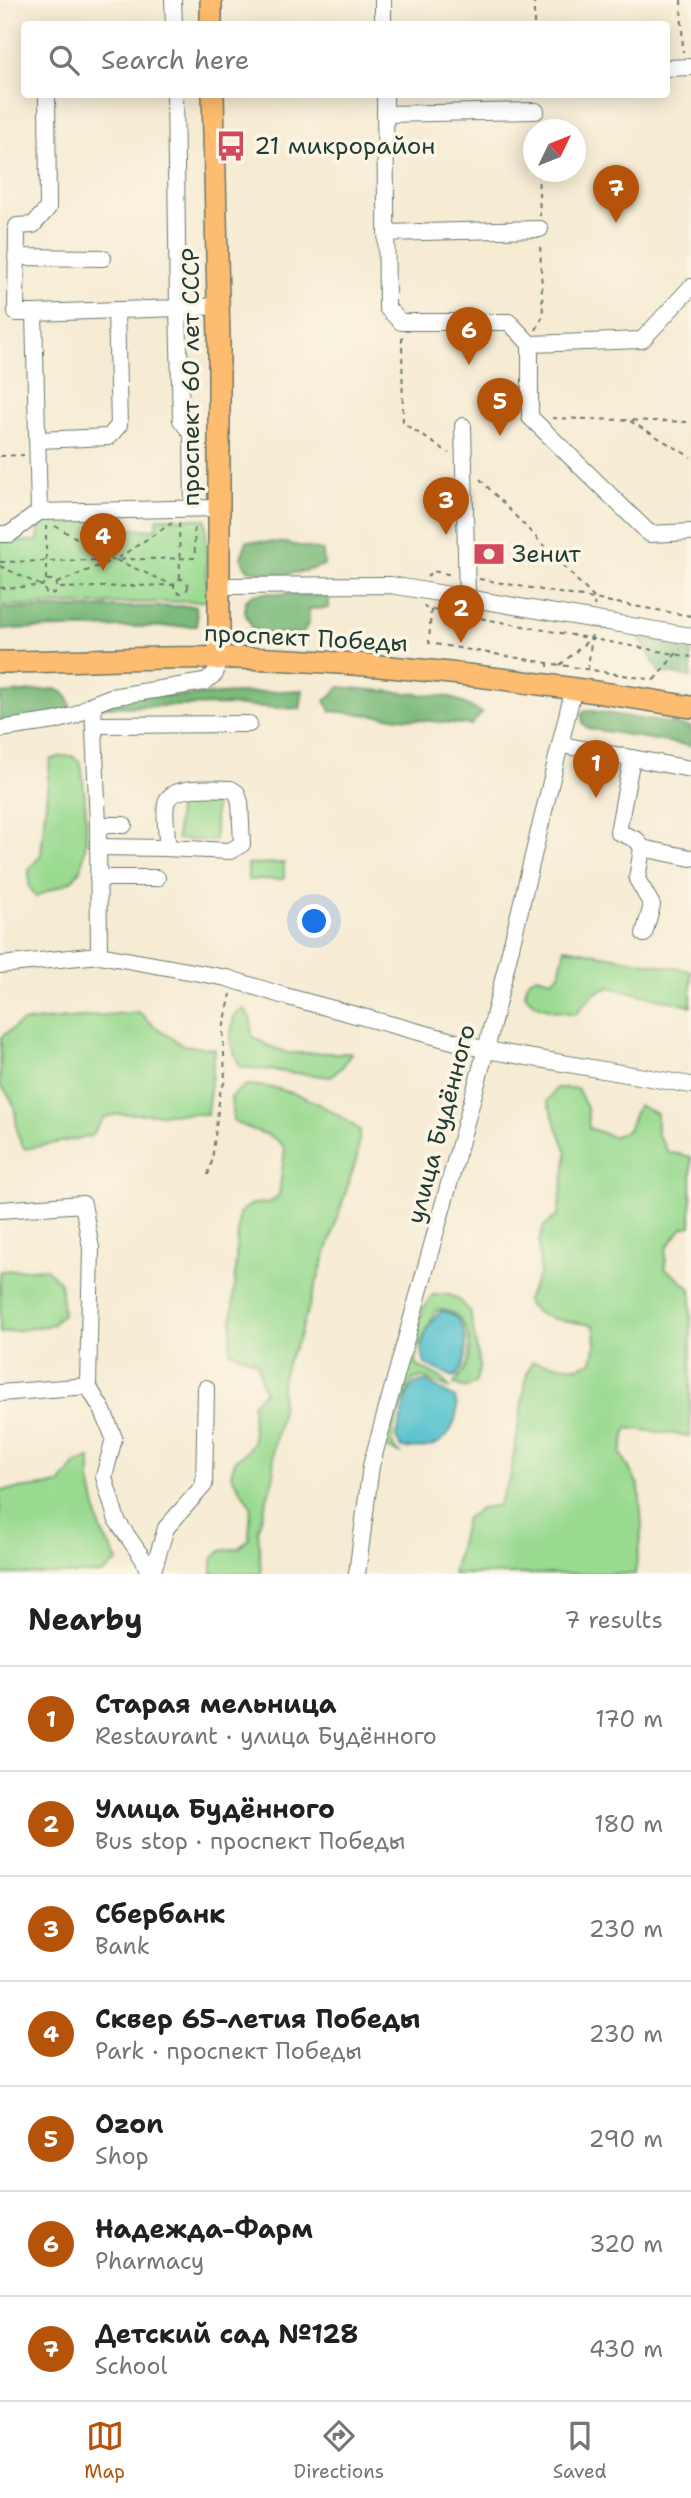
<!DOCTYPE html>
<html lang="en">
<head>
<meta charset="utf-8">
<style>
  :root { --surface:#fff; --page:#f6f6f6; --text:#202124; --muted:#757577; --line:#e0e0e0; --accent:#b45309 }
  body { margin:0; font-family:"Shantell Sans",sans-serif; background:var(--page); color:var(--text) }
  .compass { position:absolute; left:523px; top:119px; width:63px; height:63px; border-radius:50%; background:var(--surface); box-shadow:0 4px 18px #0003; rotate:47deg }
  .you { position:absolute; left:315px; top:922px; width:24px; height:24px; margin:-18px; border:5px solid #fff; border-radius:50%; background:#1a73e8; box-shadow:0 0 0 10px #1a73e833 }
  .badge { display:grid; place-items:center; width:46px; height:46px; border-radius:50%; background:var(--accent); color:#fff; font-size:23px; font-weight:700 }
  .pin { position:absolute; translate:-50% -58px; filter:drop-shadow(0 2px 4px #0008) }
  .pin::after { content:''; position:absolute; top:37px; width:24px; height:21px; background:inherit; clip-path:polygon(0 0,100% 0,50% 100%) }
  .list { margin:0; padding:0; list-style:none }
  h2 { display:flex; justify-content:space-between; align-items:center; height:91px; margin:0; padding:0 28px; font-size:30px }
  h2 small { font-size:23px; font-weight:400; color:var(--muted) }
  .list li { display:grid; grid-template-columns:46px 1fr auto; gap:21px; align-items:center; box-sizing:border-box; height:105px; padding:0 28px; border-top:2px solid var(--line) }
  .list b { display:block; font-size:26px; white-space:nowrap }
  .list p { margin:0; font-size:23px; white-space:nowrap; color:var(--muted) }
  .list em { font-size:23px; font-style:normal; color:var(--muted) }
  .icon { flex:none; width:38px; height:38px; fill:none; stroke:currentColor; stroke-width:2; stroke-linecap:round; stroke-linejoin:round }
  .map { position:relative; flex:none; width:691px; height:1574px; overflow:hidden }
  .search { position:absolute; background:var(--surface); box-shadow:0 4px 18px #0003; left:21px; right:21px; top:21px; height:77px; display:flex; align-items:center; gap:18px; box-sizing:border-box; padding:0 24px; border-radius:7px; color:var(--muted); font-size:26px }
  .sheet { height:826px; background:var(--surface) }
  nav { display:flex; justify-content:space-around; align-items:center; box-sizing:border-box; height:98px; border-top:2px solid var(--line); background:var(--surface); font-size:19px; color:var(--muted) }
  nav a { display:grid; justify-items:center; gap:4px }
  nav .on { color:var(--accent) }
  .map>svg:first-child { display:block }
</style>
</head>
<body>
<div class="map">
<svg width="691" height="1574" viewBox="0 0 691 1574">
  <rect width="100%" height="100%" fill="#fcf5e5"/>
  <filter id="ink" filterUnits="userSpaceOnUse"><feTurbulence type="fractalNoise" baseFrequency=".0143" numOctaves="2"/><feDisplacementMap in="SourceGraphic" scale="14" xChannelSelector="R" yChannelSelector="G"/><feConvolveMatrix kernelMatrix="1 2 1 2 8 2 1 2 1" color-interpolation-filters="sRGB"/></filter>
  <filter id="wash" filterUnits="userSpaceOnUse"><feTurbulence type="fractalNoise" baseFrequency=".00686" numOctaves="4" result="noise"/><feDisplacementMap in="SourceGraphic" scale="28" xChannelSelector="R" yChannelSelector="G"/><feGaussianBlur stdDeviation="1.57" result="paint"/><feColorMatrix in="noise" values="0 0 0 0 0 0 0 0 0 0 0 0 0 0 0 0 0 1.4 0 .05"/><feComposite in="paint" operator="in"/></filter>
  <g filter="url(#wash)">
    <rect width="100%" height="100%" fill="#f6ebd3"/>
    <!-- green -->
    <g fill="#99da90" stroke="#5c8c62" stroke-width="2">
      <polygon points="158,518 206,519 207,601 0,606 0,542 38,541 39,528 46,520 105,519 107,529 155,529"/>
      <path d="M62,756h10l9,7c3,25 14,102 -10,118 -10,6 -24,9 -35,16l-7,-11v-16l12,-16 9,-94z"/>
      <polygon points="183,799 215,799 215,841 177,839 178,804"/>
      <polygon points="284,863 284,879 248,880 248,864"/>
      <path d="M565,948l126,23v35l-82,-19 -14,6 -20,21c-17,-3 -40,-4 -50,-20l3,-13 9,-5 14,4 8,-6z"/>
      <polygon points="245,1009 251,1020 252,1036 269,1046 288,1053 351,1053 343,1066 331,1077 240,1067 230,1042 234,1015"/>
      <path d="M139,1012l14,13 29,20 33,4 -8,65h-90l-13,4 -13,18 -66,13c-17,-22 1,-41 -25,-63l1,-49 21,-15z"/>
      <path d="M246,1085c44,1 78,19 114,45l-3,27 -59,183 -11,22 -5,20 -1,32 -8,36 1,26 -16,53 3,45h-49v-14l9,-9 18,-3 10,-10 2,-32 -20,-31 4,-15 10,-7 8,-11 -1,-38 12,-12 -7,-30 -27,-11 9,-138 13,-9 17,-1 10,-8 6,-47c-16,-19 -33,-14 -52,-28l-2,-23z"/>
      <path d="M556,1088h21l10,20 2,20 24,9 15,-7 10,-25 19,9v19l11,19 23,5v69l-9,2 -16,21 -1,19 26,21 -1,147 -63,-8 -6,25 18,34 3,39 -7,48h-182l13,-56 15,-9 17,-4 12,-27 17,-104 5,-12 45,5 15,-5 4,-20 -2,-17c-22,-4 -56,-3 -68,-24l14,-29 -1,-30 5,-16 14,-11 9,-62 -20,-52z"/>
      <polygon points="45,1268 60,1282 63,1314 52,1325 0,1333 0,1271"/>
      <path d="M446,1294l11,4 13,13 10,57 -5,16 -9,4 -12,-4c3,-6 9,-11 12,-18 10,-23 -2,-62 -31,-55l-19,44 1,11 23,11 11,12 -28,-11 -10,1c-6,13 -26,54 -20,67 2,3 6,6 9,8l-18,-7 1,-9 39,-131 9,-12z"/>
      <polygon points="90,1458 90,1481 101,1531 118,1561 102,1574 0,1574 0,1491 60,1484 76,1463"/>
    </g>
    <!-- forest -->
    <g fill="#7aba7a" stroke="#4c7c57" stroke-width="2">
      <path d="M247,541l38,2 38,8 1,14c-23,9 -56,14 -78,3l-5,-11z"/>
      <polygon points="266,593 329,596 329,608 309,609 309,622 303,633 269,634 254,631 245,613 245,602 252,595"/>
      <polygon points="196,606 197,626 0,629 0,609"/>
      <polygon points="639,637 691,646 691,677 659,672"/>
      <polygon points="340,687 451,697 482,713 471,725 331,711 325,701"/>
      <path d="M55,689c10,3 15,8 15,20l-8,3 -62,11v-29z"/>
      <polygon points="303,690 300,709 226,705 103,707 122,694 179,696"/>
      <polygon points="586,710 691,727 691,746 587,728 583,723 582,714"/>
    </g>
    <!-- water -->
    <g fill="#55c2ce" stroke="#3a8081" stroke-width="2">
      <path d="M441,1311c5,1 12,3 16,7 12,15 12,48 -3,59l-29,-13c-7,-19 2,-39 16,-53z"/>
      <path d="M427,1382l28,16c3,8 2,14 0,22 -8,26 -28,30 -53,28l-6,-10 12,-45 7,-10z"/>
    </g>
  </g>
  <g filter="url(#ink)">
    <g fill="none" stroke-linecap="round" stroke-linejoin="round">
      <!-- minor casing -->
      <g stroke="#6a7a6c" stroke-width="18">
        <g id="minor">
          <polyline points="173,0 174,24"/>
          <polyline points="383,0 383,24"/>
          <polyline points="666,68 691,67"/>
          <polyline points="385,94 387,308 401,322 509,322 530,344 530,417 650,534 691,532"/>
          <polyline points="385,114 536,111"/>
          <polyline points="386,233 540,229"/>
          <polyline points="16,257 103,258"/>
          <polyline points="34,313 16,313 17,226 33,225 48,208 47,94"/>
          <polyline points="530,344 642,340 691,287"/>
          <polyline points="463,426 467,598"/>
          <polyline points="38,440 109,437 119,425 116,310"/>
          <polyline points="193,508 192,434 181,420 178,308 218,306"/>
          <polyline points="39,512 34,313 178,308 175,94"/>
          <polyline points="0,534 10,534 39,512 218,508"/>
          <polyline points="221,586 391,585 691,636"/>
          <polyline points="93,704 98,825 99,955"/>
          <polyline points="94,725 249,724"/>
          <polyline points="0,729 55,721 76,715 93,704 111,697 204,682 215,674 219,659"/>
          <polyline points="562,745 691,769"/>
          <polyline points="632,758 618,832 637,840 642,848 691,858"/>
          <polyline points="98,825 124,825"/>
          <path d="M98,847l66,1 3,-6c0,-12 -3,-26 -1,-38 3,-20 49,-15 65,-15l6,4 3,9 2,42 -12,7 -66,-3"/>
          <polyline points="642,848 637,879 652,905 644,934"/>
          <polyline points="98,878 157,878"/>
          <polyline points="0,965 99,955 227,978 281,995 486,1050 691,1085"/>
          <polyline points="0,1210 83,1204 91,1248 88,1386 0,1393"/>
          <polyline points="88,1386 103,1411 114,1438 104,1477 117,1521 144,1560 149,1574"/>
          <polyline points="152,1574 166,1528 204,1485 206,1388"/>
          <polyline points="357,1574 371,1466 486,1050 574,687"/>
        </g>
      </g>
      <!-- major casing -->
      <g stroke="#6a7a6c" stroke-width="24">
        <g id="major">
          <polyline points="211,0 211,24"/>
          <polyline points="213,94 219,338 219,659"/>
          <path d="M0,662c90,-1 180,-7 270,-3 142,6 282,25 421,48"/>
        </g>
      </g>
      <!-- path -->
      <g stroke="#6a7a6c" stroke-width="2" stroke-dasharray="5 5" stroke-linecap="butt">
        <polyline points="534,0 534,24"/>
        <polyline points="681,0 683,52"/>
        <polyline points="538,172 540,216"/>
        <polyline points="536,330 543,316 540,243"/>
        <polyline points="402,337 403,423 449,453"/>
        <polyline points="552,418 691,422"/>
        <polyline points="630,421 691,457"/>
        <polyline points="0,456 24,455"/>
        <polyline points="480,479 595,599 594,606"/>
        <polyline points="179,523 180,578"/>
        <polyline points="55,526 116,560 173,585 58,588"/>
        <polyline points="118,558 172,523"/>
        <polyline points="0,562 195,558 194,523"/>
        <polyline points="0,566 42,586 47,594 55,593 57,583 52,580 46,580 42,586 0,588"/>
        <polyline points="427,577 432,571 453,575"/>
        <circle cx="181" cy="586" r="7"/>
        <polyline points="479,579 691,616"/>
        <polyline points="46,580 46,526"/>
        <polyline points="57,583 113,560"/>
        <polyline points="424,605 425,608 691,657"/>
        <polyline points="431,610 429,643 548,663"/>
        <polyline points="560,665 590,639"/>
        <polyline points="548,667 548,663 654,680"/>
        <polyline points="588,670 592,632"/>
        <polyline points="654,680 680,649"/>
        <polyline points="208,1175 212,1161 220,1093 225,1081 223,1029 231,994"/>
      </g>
      <!-- minor -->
      <use href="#minor" stroke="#fff" stroke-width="16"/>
      <!-- major -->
      <use href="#major" stroke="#febc70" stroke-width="21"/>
    </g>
  </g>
  <!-- icons -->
  <defs>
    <g id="bus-bare" transform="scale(2.415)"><path d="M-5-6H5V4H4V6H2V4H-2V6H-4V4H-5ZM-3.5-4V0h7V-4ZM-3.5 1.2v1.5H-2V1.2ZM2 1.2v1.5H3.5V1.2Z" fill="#d1495b" stroke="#fcf5e5" stroke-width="2.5" paint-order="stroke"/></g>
    <g id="bank-bare" transform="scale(2.415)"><path d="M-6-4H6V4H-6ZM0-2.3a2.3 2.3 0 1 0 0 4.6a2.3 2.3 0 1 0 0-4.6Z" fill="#d1495b" stroke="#fcf5e5" stroke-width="2.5" paint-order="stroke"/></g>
  </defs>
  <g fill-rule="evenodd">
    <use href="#bus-bare" x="231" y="146"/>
    <use href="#bank-bare" x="489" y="554"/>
  </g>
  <g text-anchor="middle" stroke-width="7" stroke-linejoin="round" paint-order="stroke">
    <!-- poi labels -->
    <g font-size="24" fill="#1f3d34" stroke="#fcf5e5" text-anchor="start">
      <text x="254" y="154">21 микрорайон</text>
      <text x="512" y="562">Зенит</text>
    </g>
    <!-- street labels -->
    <g font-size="24" fill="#1f3d34" stroke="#fcf5e5">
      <text transform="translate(191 377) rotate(-90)" y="8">проспект 60 лет СССР</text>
      <text transform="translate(306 638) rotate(3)" y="8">проспект Победы</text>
      <text transform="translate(441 1124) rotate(-75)" y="8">улица Будённого</text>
    </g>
  </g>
</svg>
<svg class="compass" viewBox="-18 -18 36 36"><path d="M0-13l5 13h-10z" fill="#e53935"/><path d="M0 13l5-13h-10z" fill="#757577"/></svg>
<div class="you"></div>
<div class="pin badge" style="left:596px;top:798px">1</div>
<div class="pin badge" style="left:461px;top:643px">2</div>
<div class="pin badge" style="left:446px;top:535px">3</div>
<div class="pin badge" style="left:103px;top:571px">4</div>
<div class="pin badge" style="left:500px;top:436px">5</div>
<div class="pin badge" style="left:469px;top:365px">6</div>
<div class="pin badge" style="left:616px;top:223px">7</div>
<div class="search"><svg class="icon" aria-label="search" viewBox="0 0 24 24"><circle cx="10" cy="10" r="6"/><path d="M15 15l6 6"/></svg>Search here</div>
</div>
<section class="sheet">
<h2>Nearby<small>7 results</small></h2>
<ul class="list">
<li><span class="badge">1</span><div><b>Старая мельница</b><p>Restaurant · улица Будённого</p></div><em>170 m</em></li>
<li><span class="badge">2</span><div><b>Улица Будённого</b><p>Bus stop · проспект Победы</p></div><em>180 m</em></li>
<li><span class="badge">3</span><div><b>Сбербанк</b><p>Bank</p></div><em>230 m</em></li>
<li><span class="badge">4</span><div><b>Сквер 65-летия Победы</b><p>Park · проспект Победы</p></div><em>230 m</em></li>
<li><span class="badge">5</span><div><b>Ozon</b><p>Shop</p></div><em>290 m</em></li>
<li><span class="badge">6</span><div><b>Надежда-Фарм</b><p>Pharmacy</p></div><em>320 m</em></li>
<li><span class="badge">7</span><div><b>Детский сад №128</b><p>School</p></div><em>430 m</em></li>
</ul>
</section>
<nav>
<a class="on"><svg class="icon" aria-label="map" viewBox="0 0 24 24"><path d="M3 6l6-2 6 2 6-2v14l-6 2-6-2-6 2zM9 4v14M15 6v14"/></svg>Map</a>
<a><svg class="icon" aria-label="directions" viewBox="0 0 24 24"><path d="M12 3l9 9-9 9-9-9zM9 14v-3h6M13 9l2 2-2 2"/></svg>Directions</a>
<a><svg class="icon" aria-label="saved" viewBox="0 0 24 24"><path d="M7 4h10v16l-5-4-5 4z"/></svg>Saved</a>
</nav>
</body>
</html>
